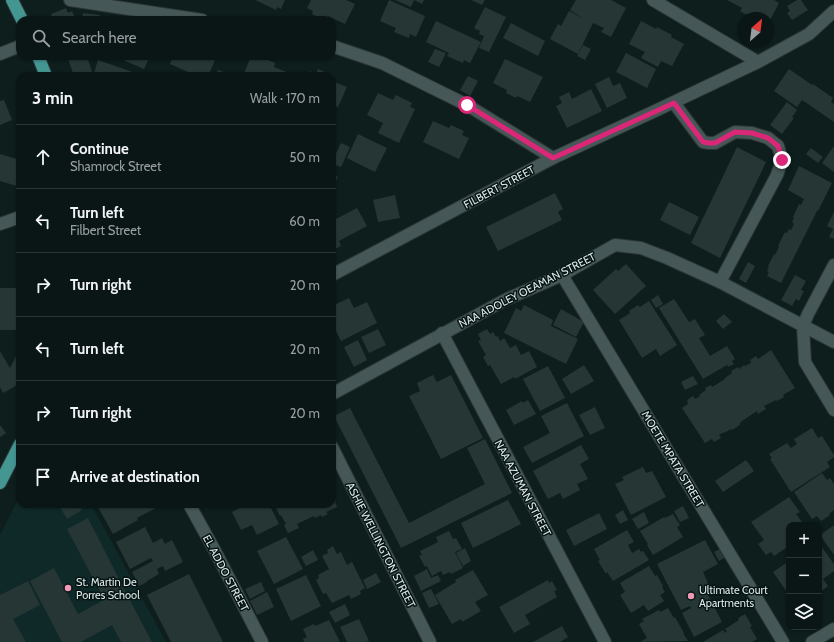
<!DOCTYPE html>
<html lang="en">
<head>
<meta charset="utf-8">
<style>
  :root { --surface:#0a1616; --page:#182323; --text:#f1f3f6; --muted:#999fa1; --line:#2a3535 }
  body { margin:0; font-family:Cabin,sans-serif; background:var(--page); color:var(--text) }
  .controls { position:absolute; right:12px; bottom:12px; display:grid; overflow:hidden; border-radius:8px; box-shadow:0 1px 3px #0004 }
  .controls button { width:36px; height:36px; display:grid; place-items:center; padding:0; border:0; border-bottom:1px solid var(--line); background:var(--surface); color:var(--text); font:20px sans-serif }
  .compass { position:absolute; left:738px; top:12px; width:36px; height:36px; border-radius:50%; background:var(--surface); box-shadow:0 1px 3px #0004; rotate:28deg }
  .stop { position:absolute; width:12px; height:12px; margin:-9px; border:3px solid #db2777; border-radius:50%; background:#fff }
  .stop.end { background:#db2777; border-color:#fff; box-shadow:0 1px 4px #0008 }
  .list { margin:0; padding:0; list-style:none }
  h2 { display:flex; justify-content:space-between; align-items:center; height:52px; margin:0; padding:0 16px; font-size:17px }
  h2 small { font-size:13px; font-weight:400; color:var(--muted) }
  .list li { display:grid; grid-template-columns:26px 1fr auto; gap:12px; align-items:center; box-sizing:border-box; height:64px; padding:0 16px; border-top:1px solid var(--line) }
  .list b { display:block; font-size:15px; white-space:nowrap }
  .list p { margin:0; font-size:13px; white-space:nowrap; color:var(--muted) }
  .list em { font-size:13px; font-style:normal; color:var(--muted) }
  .icon { flex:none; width:22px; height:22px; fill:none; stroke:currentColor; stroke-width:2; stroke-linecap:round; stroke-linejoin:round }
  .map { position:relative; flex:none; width:834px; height:642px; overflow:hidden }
  .search { position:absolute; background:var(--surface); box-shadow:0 1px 3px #0004; left:16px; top:16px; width:320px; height:44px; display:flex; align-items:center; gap:10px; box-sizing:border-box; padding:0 14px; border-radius:12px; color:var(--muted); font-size:15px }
  .panel { position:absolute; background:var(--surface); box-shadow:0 1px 3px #0004; left:16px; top:72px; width:320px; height:436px; border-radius:12px }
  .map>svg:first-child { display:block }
</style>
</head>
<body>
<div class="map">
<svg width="834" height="642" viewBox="0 0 834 642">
  <rect width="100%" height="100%" fill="#0d1e1d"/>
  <!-- built -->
  <polygon fill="#0e2928" points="20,496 20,504 91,504 166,642 0,642 0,535"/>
  <!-- building -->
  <g fill="#253635">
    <polygon points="255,0 285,0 281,9 277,7 276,10"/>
    <polygon points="311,0 346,0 355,4 345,24 328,16 326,20 324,20 312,14 313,11 307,8"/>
    <polygon points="389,0 425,16 416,37 410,34 409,38 394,32 396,28 380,21"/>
    <polygon points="395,0 424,0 422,4 414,0 411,7"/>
    <polygon points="471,0 485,0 482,5"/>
    <polygon points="576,0 611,0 626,8 611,37 601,32 604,28 593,23 578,54 550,39 558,24 561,26 569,11 584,19 570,10"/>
    <polygon points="727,0 774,0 779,3 768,24 768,18 752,18 740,11 742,8"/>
    <polygon points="797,0 801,0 808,10 792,20 787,13 790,11 787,6"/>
    <polygon points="485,7 506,17 489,52 479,48 484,36 479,34 480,31 474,28"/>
    <polygon points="66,8 68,13 72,11 76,20 51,20 53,19 51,14"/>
    <polygon points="83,13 100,15 99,20 82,20"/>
    <polygon points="436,21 481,42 470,63 464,60 463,63 447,56 449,53 426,42"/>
    <polygon points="641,21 656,29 657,27 672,35 671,37 684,44 672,66 661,61 658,67 641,58 645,52 629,44"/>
    <polygon points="511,23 545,41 538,56 503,38"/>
    <polygon points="583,45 591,49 585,60 577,56"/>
    <polygon points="435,49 446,53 439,67 428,62"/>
    <polygon points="626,53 656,69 647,88 616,72"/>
    <polygon points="67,56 87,56 93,75 89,76 74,76"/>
    <polygon points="114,56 150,56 144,69"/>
    <polygon points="173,56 208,56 215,60 208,76 197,76 170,64"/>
    <polygon points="251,56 259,56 275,63 274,67 289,73 288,76 243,76"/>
    <polygon points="505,59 543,77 530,102 517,96 516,98 506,93 507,90 493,83"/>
    <polygon points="98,60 144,76 93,76"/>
    <polygon points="318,69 334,76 307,76 310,71 316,74"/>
    <polygon points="789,69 812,85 813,84 833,98 831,102 834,104 834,122 802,100 797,107 774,91"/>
    <polygon points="218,70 227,73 226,76 216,76"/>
    <polygon points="157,72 168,75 167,76 156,76"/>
    <polygon points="468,76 478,81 470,96 460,90"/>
    <polygon points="609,77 613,86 620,83 627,98 607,108 595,84"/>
    <polygon points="332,81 347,87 338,107 332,105"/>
    <polygon points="591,89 602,111 567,128 556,106 562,103 559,97 569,92 572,99"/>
    <polygon points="378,93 393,100 396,95 412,103 410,107 415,109 399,143 378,133 383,123 367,115"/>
    <polygon points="4,100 12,120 0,125 0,101"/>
    <polygon points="787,102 797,110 792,117 794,118 782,134 770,125"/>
    <polygon points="433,121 449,128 451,125 464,131 462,135 469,138 459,159 423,142"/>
    <polygon points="358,134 387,148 375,172 347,158"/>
    <polygon points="341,143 350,147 341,167 332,164 332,162"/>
    <polygon points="834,146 834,172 822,163"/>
    <polygon points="737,147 766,162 720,258 691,243"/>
    <polygon points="811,148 823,157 818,163 806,154"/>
    <polygon points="0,154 20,160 20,187 0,181"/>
    <polygon points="799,166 832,183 818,211 817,211 781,283 767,276 769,272 767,271 769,266 768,266 774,254 775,255 779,247 778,246 785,232 787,233 789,229 791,230 794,224 792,222 794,218 793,217 799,204 801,205 804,199 788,190"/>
    <polygon points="332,173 338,177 332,188"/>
    <polygon points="555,193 563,209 558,212 562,220 498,251 486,227"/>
    <polygon points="395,195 400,218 378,222 373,200"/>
    <polygon points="669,202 699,217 690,235 660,220"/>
    <polygon points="357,208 367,226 339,241 341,246 332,251 332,221"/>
    <polygon points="834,212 834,239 829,237 833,229 827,226"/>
    <polygon points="748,262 755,266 746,283 739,279"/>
    <polygon points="626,264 646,286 615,314 593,290 616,269 618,271"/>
    <polygon points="795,275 806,281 801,290 804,291 799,301 796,299 792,306 781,300"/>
    <rect x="0" y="288" width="20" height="42"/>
    <polygon points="658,295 663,304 656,308 651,300"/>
    <polygon points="349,298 354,308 367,302 377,323 341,341 332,323 332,306"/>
    <polygon points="674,299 689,322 695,319 705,335 699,338 710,356 727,346 735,359 732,361 734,364 728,367 727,365 703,379 659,308"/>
    <polygon points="649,301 677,345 660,356 656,349 642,358 619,320 630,313 629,311 638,305 640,307"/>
    <polygon points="524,305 553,320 551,326 578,339 566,364 504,333 516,308 521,311"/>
    <polygon points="561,309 584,322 576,337 553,325"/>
    <polygon points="724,314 732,322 723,329 716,321"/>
    <polygon points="378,329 386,345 369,353 361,337"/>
    <polygon points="487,329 490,334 493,332 496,337 498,336 500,341 504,338 510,348 516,345 521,355 529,351 537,367 515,379 514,377 501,384 490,365 488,366 483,357 486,355 478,341 481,340 478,334"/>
    <polygon points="358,340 367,360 354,367 344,347"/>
    <polygon points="20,348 20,381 16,379 19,384 3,393 0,387 0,351 10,368"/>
    <polygon points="771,350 795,388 783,395 784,397 777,401 776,400 764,406 766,409 758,414 757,411 742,421 739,424 740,425 732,430 731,429 724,433 724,432 719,435 721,438 714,442 712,439 705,443 682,408 688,404 687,400 693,396 695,399 700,396 699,395 706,390 705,388 711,385 712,387 725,379 725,378 732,373 731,371 738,367 739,369 744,365 745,366 751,363 750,360 756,356 758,359"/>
    <polygon points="584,365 594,381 571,394 562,379"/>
    <polygon points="548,366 565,398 540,411 523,379"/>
    <polygon points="433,375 437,382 451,375 483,438 441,459 409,396 420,391 417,383"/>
    <polygon points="693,376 698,384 685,390 681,382"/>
    <polygon points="528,400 536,414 514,425 506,410 522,401 523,403"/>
    <polygon points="567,403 584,436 532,463 523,447 550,433 541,416"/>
    <polygon points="595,407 605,428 590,435 579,415"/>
    <polygon points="350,408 409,523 485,484 467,448 485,439 512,493 401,548 334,416"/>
    <polygon points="0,425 6,433 0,437"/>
    <polygon points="812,428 818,438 822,436 834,455 834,457 827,462 830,467 791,492 770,459 772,458 769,454 787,443 791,448 797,444 794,439"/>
    <polygon points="581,445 589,459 580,464 588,479 577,484 580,490 563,499 560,493 548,499 533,471"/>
    <polygon points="746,460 754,471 723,492 715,481"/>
    <polygon points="643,467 646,473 652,471 666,497 631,515 615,484 624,480 622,477"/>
    <polygon points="822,473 827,480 830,478 834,484 834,510 829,514 830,515 821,521 817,516 812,519 794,492"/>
    <polygon points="332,493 336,501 335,502 337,507 326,512 328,514 322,517 321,515 315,518 314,516 297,524 299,528 288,533 284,525 286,524 281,515 280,516 276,508 278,507 276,504 332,504"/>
    <polygon points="789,497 800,512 796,514 804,525 789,525 789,546 774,556 771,552 766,555 758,544 764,540 751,522"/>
    <polygon points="508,500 521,524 473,548 461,523"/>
    <polygon points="58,504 78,504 82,510 67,519"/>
    <polygon points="103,504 154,504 156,508 137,518 138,520 113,534 98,507"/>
    <polygon points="203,504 216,504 206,509"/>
    <polygon points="247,504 269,504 279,524 257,535 252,525 241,530 232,512"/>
    <polygon points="683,506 689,518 680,522 674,511"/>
    <polygon points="623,510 628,520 620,524 615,515"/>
    <polygon points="644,512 649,523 638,529 632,519"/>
    <polygon points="599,513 607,529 574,546 566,530"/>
    <polygon points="673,514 680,525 677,527 683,537 653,555 647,545 648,544 640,531 664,517 665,518"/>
    <polygon points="88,518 124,589 104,599 67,529"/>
    <polygon points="834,525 834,555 820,535"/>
    <polygon points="145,527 153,543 162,538 165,544 172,540 183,562 165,571 163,566 157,569 159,574 147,581 147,582 139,586 132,572 153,561 151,558 130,569 116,542"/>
    <polygon points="627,530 634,542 628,545 632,553 639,549 641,552 643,551 649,560 613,581 607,572 606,574 598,561 600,560 594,549"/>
    <polygon points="449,531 453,539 456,538 462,549 455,552 463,568 451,574 450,572 443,575 441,571 432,576 427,566 425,567 419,556 422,555 420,551 438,542 436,537"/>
    <polygon points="286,537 303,569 274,584 257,551"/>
    <polygon points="705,540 718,564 703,572 709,585 704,587 722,622 694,637 682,613 691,608 690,606 681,610 657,564"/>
    <polygon points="819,543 834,564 834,571 823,579 828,586 819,593"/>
    <polygon points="333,546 337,554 341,552 347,565 352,562 365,588 360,591 361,594 351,599 349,595 332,603 326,593 323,594 316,580 319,578 318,575 329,569 322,556 328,553 327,550"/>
    <polygon points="465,548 471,561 463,566 456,553"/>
    <polygon points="722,548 726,557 719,561 714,552"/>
    <polygon points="313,550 318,560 306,566 301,557"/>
    <polygon points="789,561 789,595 773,572"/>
    <polygon points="649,566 655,576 657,575 663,586 662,587 665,592 660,595 664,601 648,611 644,605 631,613 620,595 625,592 620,583"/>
    <polygon points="54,568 78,614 124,589 152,642 121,642 112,625 81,642 62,642 30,581"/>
    <polygon points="427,569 431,578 438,575 441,581 421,591 414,576"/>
    <polygon points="473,570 488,595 475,602 481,611 462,622 461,619 452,624 435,595 456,582 455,580"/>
    <polygon points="376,573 381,582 367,589 363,580"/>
    <polygon points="189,574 223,642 171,642 147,595"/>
    <polygon points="306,575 321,606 291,621 276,589"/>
    <polygon points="548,580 549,583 552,581 557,590 554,591 557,597 525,615 530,624 514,633 499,607"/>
    <polygon points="28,581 40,605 13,619 26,642 0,642 0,595"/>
    <polygon points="261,582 265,591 250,599 245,589"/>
    <polygon points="431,589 439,604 429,608 422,593"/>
    <polygon points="267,592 274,607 257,615 250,601"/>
    <polygon points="345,604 350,615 335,623 329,612"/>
    <polygon points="668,608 674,618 675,617 684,633 683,633 688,641 640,642 647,638 639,624 644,621 642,619 659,610 660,612"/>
    <polygon points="745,614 752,626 750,627 757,639 752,642 703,642 723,630 725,633 727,631 725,629 739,620 738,618"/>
    <polygon points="359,619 369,641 366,642 347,642 340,627"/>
    <polygon points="329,620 340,642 304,642 303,639 307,637 303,629 314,624 315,626"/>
    <polygon points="562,626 568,637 560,642 533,642"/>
  </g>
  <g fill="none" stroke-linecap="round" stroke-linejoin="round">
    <!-- minor casing -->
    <g stroke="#2c3535" stroke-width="14">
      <g id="minor">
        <polyline points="70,0 202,20"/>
        <polyline points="653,0 758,62"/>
        <polyline points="332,46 382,63 467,105 553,158"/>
        <polyline points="0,54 20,46"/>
        <polyline points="674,103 703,142 709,143 715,143 735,132 752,133 768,138 778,146 782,160 777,175 720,282"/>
        <polyline points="0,224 20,217"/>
        <polyline points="834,265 808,314 803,326 805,362 834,410"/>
        <polyline points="332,275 553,158 655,111 758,62 809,34 834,11"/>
        <polyline points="562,275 783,642"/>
        <polyline points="442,333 605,642"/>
        <polyline points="332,394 507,299 562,275 615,245 641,248 667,258 720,282 834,342"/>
        <polyline points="332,447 430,642"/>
        <polyline points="189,504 215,551 262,642"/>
        <polyline points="812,642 834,629"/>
      </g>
    </g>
    <!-- major casing -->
    <g stroke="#2c3535" stroke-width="14">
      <g id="major">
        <polyline points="12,0 22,20"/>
        <polyline points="38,56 46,76"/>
        <polyline points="0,483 20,444"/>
      </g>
    </g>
    <!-- minor -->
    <use href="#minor" stroke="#455756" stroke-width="12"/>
    <!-- major -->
    <use href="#major" stroke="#449693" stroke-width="12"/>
  </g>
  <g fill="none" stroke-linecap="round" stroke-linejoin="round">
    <!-- route -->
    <polyline stroke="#db2777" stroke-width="5" points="467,105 553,158 674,103 703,142 709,143 715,143 735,132 752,133 768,138 778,146 782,160"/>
  </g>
  <!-- markers -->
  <g fill="#f09ab6" stroke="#051514" stroke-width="1.5">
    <circle cx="68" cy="588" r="4"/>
    <circle cx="691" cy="596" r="4"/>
  </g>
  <g text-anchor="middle" stroke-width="3" stroke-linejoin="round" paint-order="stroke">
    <!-- street labels -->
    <g font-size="11" fill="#dee8e7" stroke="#051514">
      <text transform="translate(499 187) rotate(-28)" y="4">FILBERT STREET</text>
      <text transform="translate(527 290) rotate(-27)" y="4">NAA ADOLEY OEAMAN STREET</text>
      <text transform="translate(673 459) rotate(59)" y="4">MOETE MPATA STREET</text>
      <text transform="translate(523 488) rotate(62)" y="4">NAA AZUMAN STREET</text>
      <text transform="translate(381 545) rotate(63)" y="4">ASHIE WELLINGTON STREET</text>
      <text transform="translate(226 573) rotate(62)" y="4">EL ADDO STREET</text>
    </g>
    <!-- poi labels -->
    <g font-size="11" fill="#dee8e7" stroke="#051514" text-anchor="start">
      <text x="76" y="586">St. Martin De<tspan x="76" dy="13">Porres School</tspan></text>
      <text x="699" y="594">Ultimate Court<tspan x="699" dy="13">Apartments</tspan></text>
    </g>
  </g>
</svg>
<div class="controls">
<button>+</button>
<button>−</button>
<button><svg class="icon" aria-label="layers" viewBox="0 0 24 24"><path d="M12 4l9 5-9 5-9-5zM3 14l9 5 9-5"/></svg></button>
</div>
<svg class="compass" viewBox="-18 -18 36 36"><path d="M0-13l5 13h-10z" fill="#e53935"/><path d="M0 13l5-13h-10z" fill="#999fa1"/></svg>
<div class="stop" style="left:467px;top:105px"></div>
<div class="stop end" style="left:782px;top:160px"></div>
<div class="search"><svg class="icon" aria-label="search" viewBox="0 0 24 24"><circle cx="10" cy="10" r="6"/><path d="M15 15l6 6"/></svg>Search here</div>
<section class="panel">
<h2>3 min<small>Walk · 170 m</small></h2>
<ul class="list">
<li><svg class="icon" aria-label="ahead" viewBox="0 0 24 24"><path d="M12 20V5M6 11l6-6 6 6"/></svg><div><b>Continue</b><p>Shamrock Street</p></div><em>50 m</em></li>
<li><svg class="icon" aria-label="left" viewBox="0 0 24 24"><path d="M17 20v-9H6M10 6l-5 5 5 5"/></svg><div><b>Turn left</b><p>Filbert Street</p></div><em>60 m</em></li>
<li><svg class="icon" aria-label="right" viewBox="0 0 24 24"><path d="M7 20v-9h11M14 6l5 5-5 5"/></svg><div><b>Turn right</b></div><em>20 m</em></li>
<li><svg class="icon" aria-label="left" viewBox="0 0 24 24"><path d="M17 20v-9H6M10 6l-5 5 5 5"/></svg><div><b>Turn left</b></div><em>20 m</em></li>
<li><svg class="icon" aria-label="right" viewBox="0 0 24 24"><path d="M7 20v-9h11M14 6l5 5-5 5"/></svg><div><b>Turn right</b></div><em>20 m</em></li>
<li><svg class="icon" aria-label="arrive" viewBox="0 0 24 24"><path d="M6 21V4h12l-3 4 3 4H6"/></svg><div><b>Arrive at destination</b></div></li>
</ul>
</section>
</div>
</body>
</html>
